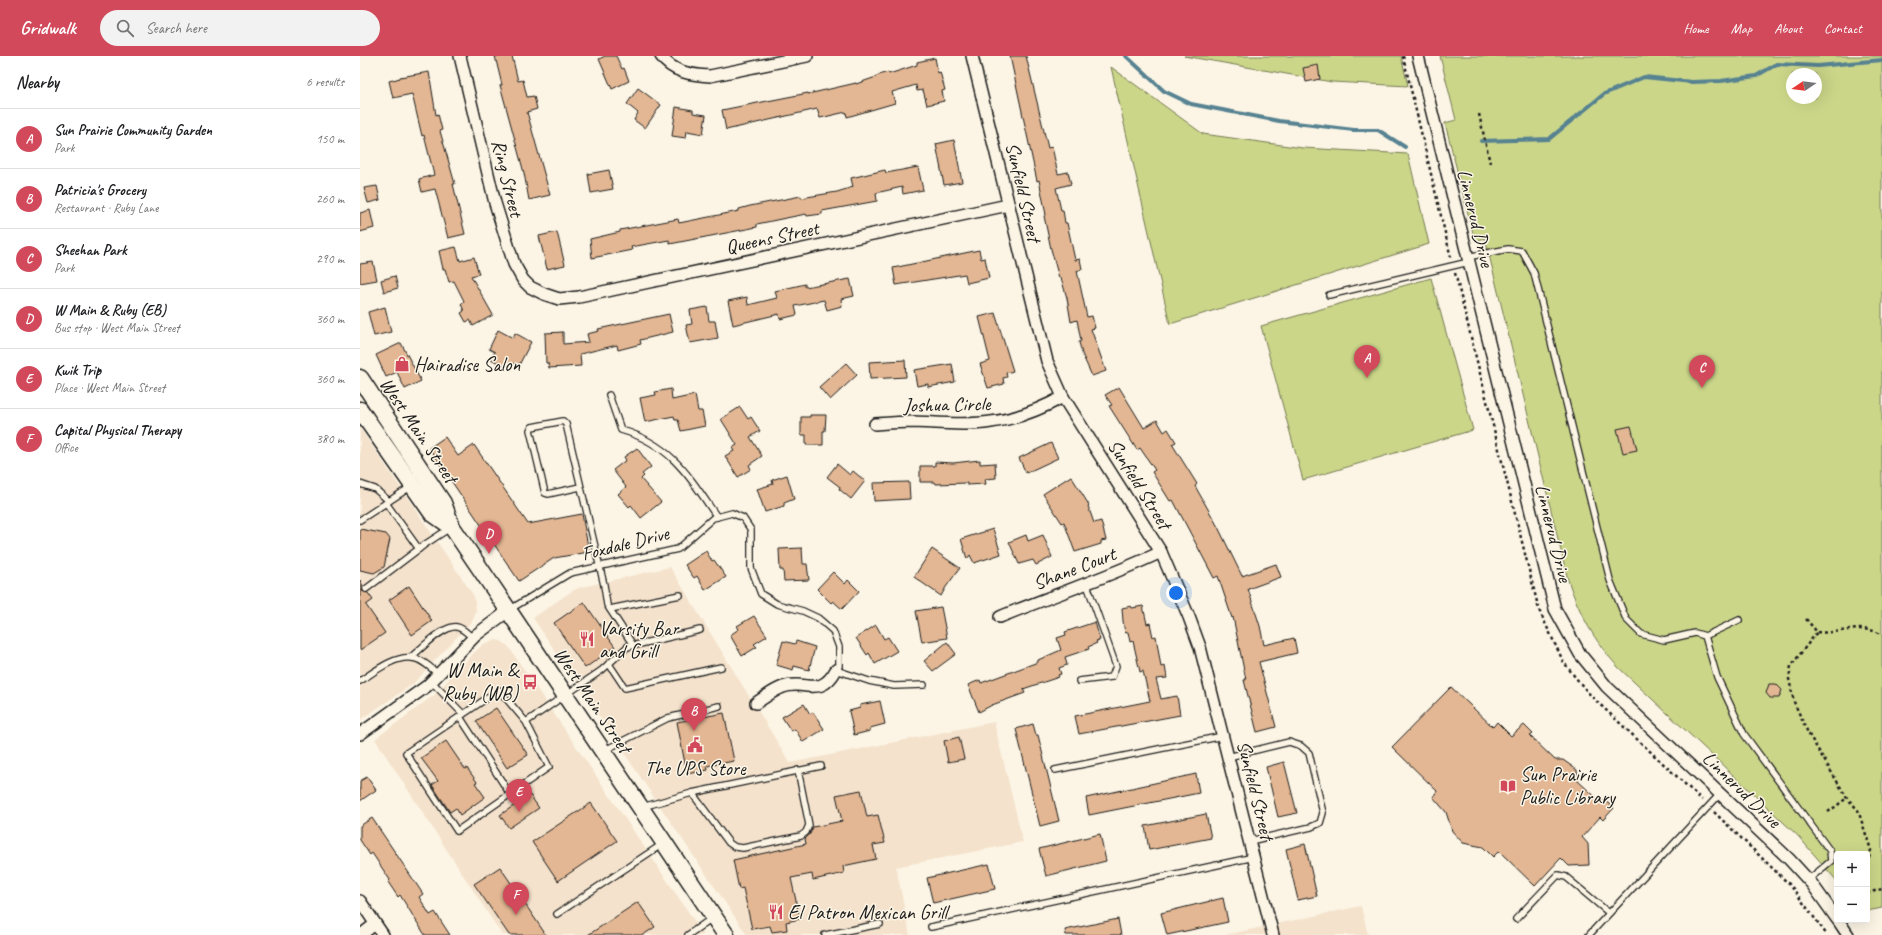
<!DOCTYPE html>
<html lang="en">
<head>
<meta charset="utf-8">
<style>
  :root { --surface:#fff; --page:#f2f2f2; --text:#202124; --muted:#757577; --line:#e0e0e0; --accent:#d1495b }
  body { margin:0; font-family:Caveat,sans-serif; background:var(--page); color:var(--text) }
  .controls { position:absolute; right:12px; bottom:12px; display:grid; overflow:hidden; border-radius:4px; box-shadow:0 4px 16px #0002 }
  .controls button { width:36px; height:36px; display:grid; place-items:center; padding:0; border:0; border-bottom:1px solid var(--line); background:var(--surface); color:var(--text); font:20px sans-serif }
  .compass { position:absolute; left:1426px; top:12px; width:36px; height:36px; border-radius:50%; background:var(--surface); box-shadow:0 4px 16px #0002; rotate:257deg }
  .you { position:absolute; left:816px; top:537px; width:14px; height:14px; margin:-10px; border:3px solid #fff; border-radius:50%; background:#1a73e8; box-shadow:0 0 0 6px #1a73e833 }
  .badge { display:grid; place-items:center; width:26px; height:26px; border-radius:50%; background:var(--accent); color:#fff; font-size:13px; font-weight:700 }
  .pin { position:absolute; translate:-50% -33px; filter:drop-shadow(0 1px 2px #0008) }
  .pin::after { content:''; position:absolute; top:21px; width:14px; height:12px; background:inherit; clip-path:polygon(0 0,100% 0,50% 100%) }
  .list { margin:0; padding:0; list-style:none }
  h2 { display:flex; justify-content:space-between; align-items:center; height:52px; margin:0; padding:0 16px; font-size:17px }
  h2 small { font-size:13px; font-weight:400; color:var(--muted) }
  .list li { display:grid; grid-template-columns:26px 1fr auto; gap:12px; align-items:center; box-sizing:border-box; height:60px; padding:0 16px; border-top:1px solid var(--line) }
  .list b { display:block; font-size:15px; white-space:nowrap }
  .list p { margin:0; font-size:13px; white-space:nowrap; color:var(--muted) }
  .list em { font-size:13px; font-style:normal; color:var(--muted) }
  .icon { flex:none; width:22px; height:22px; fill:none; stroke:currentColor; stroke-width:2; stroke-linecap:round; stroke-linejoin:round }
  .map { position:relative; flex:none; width:1522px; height:879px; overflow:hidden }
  header { display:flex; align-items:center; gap:24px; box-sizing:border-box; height:56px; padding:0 20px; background:var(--accent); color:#fff }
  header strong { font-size:19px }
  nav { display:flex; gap:22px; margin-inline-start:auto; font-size:14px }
  .search { width:280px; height:36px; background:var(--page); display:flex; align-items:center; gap:10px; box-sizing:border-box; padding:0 14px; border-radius:22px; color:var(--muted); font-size:15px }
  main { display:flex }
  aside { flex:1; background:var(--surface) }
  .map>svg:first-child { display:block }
</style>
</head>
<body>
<header>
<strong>Gridwalk</strong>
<div class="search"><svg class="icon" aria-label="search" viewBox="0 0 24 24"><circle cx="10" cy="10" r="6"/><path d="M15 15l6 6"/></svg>Search here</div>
<nav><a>Home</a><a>Map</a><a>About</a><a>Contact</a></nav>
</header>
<main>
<aside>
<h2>Nearby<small>6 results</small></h2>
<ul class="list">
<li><span class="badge">A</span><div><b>Sun Prairie Community Garden</b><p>Park</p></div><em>150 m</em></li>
<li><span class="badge">B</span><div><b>Patricia's Grocery</b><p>Restaurant · Ruby Lane</p></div><em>260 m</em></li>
<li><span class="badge">C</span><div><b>Sheehan Park</b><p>Park</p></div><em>290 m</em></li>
<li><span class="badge">D</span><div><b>W Main &amp; Ruby (EB)</b><p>Bus stop · West Main Street</p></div><em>360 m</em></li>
<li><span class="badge">E</span><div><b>Kwik Trip</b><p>Place · West Main Street</p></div><em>360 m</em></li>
<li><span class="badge">F</span><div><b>Capital Physical Therapy</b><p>Office</p></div><em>380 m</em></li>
</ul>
</aside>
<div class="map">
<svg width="1522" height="879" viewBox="0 0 1522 879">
  <rect width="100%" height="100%" fill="#fcf5e5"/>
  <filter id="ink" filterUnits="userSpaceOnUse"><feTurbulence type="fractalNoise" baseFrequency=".025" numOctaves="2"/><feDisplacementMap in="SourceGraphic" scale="8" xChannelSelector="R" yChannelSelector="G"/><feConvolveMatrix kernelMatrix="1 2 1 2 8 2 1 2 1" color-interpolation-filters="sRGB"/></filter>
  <g filter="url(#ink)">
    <!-- built -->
    <g fill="#f4e2cc">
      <polygon points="0,372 114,540 116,554 113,564 53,628 0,664"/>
      <polygon points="310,511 430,707 634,666 663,786 536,811 550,879 387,879 173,562 209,537 218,532"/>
      <polygon points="136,584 141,585 148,590 344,879 142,879 15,683 77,637 93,618 123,588"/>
      <polygon points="1001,850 1008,879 865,879"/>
    </g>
    <!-- green -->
    <g fill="#cbd689" stroke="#747952" fill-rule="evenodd">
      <polygon points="824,0 1041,0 1048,30 972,26"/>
      <path d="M1080,0h442v852l-15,3v-57h-30v27l-39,-45 -180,-169c-24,-26 -39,-54 -50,-87l-83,-342 -10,3 -30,-118 11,-3zM1432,18h24v24h-24z"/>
      <polygon points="751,11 843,78 943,92 1048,98 1069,188 810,268"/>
      <polygon points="1071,222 1113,374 943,424 901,270"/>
    </g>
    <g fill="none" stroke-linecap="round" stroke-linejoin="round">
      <!-- stream -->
      <g stroke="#578291" stroke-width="4">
        <polyline points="766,0 804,35 831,48 919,65 994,74 1018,74 1045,91"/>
        <polyline points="1121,85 1189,83 1244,38 1284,21 1332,26 1361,25 1396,20 1417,8 1458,10 1522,4"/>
      </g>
    </g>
    <!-- building -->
    <g fill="#e3b793" stroke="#1c1c1c">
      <polygon points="135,0 152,0 158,25 163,24 167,41 174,40 177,53 167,56 190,139 169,144 164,117 140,29 142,29"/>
      <polygon points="245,0 256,0 262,13 264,12 269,25 252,33 239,3"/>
      <polygon points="650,0 666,0 688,92 692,91 698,118 708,116 711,128 696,132 701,154 703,154 705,167 707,167 715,204 720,203 722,213 717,215 727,261 732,260 735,272 731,273 746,315 732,320 722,298 719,286 721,285 717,264 711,266 707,242 701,222 699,222 691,193 684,160 686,159 679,124 677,125"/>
      <polygon points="575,2 578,17 580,16 585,34 582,35 584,45 567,49 563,34 557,35 556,29 532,36 535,47 487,61 486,56 460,62 457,53 366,74 362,54 448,37 448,38 496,27 496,28 516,21 516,20 528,16 529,18 557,9 557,6"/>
      <polygon points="958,9 960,23 946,26 943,12"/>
      <polygon points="69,16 76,59 78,58 82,74 80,75 95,128 93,128 105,178 88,182 75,133 62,136 59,123 74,119 64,79 62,80 52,38 33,42 29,25 40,22 40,21"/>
      <polygon points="278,32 301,49 285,72 274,64 278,57 267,48"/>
      <polygon points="316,51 333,54 333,57 346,59 343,78 327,75 326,82 312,80"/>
      <polygon points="594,84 602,126 584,129 576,88"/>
      <polygon points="558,111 563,134 543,138 542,131 516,137 517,145 462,155 462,158 447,160 446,158 421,163 397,168 397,171 320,186 310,188 309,184 271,191 272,194 232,202 230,183 260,176 260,174 318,163 319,167 379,155 379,153 390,150 441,140 441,142 477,136 493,131 491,122 525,114 526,117"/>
      <polygon points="249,114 253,133 231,137 228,118"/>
      <polygon points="17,130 20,144 8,147 4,132"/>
      <polygon points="10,154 14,172 0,176 0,157"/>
      <polygon points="197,176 205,209 187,213 179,180"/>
      <polygon points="96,191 100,205 114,201 119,218 111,220 133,259 113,270 110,264 106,266 101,257 104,255 101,248 104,245 94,225 89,226 85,213 83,213 79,195"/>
      <polygon points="619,194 621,203 625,202 629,222 607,227 605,218 536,229 533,212"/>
      <polygon points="13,206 17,224 0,227 0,208"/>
      <polygon points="35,220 38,232 24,236 21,224"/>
      <polygon points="490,223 494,240 481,243 482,250 467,254 464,244 435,250 437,259 420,263 419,258 373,269 368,245 387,241 388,249 417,242 415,235 445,228 445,231"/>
      <polygon points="25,251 31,276 14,280 8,256"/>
      <polygon points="347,251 349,265 355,265 358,282 330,287 326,269 332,268 330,254"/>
      <polygon points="635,257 653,315 646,317 647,321 643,322 644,328 628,332 620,308 630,305 619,261"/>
      <polygon points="309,258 313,276 280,284 281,288 258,294 257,289 220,298 221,310 189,312 188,307 186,307 185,277 203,276 203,288 229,286 227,278 239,275 238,273"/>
      <polygon points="138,274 153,282 155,277 171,286 159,309 154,307 151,314 131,303 135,296 129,293"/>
      <polygon points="41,287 61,325 45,333 37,316 26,321 16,299"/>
      <polygon points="545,304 546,321 510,323 509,306"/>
      <polygon points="486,307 497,319 470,344 459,331"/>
      <polygon points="592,308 595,326 568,331 568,328 557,330 554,314"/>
      <polygon points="759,331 784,372 797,364 804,376 808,373 816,386 812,388 837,428 835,430 858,471 882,520 916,508 921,521 888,533 900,570 904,589 934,582 937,597 899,606 916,671 897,676 884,624 886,624 873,561 872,562 858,520 854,522 813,444 810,445 792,416 795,414 780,392 777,394 749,350 752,349 745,339"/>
      <polygon points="311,333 312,344 335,339 338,355 342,355 345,370 321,375 318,364 315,364 314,360 285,366 280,342 296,339 295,336"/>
      <polygon points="380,351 388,363 391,361 400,375 390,381 402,400 389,409 391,413 378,421 365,400 374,395 372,392 377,389 361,363"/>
      <polygon points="450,359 466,359 465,375 463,375 463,389 446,389 446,379 441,379 441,361 450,361"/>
      <polygon points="1271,370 1277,394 1263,397 1257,373"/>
      <polygon points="85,381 98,400 114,389 168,468 222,458 229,496 194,502 159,525 69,392"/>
      <polygon points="691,387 698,402 666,417 659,402"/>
      <polygon points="277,392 291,411 282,418 284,420 281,423 301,446 281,462 271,449 269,451 258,438 266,431 253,414 266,404 264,401"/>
      <polygon points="620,404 620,408 635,407 636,422 625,423 626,428 607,429 607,427 576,428 575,426 560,426 560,410 575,410 575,406 593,407"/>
      <polygon points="477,408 490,419 493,415 505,425 491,443 479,433 480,431 467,421"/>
      <polygon points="427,419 434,443 424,447 424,450 405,456 397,433 413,428 412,424"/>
      <polygon points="711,420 729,449 728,450 734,467 741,465 746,484 741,485 741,488 715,496 704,466 702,467 683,438"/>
      <polygon points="549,426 550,443 514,445 513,427"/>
      <polygon points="0,473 26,478 30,483 24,511 14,517 0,514"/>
      <polygon points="633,473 641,498 614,507 610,499 607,503 601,483"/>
      <polygon points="666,479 668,485 683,479 692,501 676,509 673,504 659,508 649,486"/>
      <polygon points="442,492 443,508 447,508 449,524 424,525 423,514 420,514 419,493"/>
      <polygon points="572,493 600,512 586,531 581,540 554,521"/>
      <polygon points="346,495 352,505 354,504 366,521 345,534 337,520 334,522 325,509"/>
      <polygon points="473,516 485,528 488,524 499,535 482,553 473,545 471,547 457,533"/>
      <polygon points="0,524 3,530 2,535 8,537 13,544 6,549 25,577 0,594"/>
      <polygon points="49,530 72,565 52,579 29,544"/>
      <polygon points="224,546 255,591 225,612 194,567"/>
      <polygon points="771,550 772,552 783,550 787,568 790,567 793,581 796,580 801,611 805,610 807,622 796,623 801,643 817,640 820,659 719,678 715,660 790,645 783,615 780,616 773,585 770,586 768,576 765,577 763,565 762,552"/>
      <polygon points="581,551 587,582 562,586 556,555"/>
      <polygon points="394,560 407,580 394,588 397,591 382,600 370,579 379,573 377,570"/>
      <polygon points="735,566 740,584 736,585 737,587 728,591 729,593 705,601 707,609 699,612 701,618 698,619 699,621 663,633 665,637 632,649 619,656 608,629 620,624 621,627 678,606 678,604 701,594 697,582 706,579 705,576"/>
      <polygon points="516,569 524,583 528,581 537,595 515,608 509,597 507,599 496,582"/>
      <polygon points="423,585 435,588 436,585 455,591 449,614 434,610 433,614 416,609"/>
      <polygon points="587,586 596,598 573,615 564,605"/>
      <polygon points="1409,628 1416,628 1422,634 1419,642 1410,642 1406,637"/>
      <polygon points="1091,631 1133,671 1137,666 1151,680 1164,669 1173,678 1170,680 1195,704 1203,704 1217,714 1218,725 1241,746 1244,744 1254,752 1243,764 1240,761 1222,781 1228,788 1229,809 1209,810 1201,802 1175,830 1139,795 1133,801 1123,791 1103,787 1092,775 1086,756 1073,741 1077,735 1032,691"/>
      <polygon points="520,645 525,668 510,672 510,675 494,679 489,655 500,652 500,649"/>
      <polygon points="444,648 450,658 453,656 464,673 443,686 435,673 431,675 422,661"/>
      <polygon points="136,652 168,699 147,712 116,665"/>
      <polygon points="364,657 374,705 347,710 348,714 327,718 317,666"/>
      <polygon points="673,668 676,679 678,679 699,765 680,770 656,673"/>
      <polygon points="599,681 604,703 588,706 584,685"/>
      <polygon points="86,685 105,713 107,712 117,726 115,727 125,741 100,759 96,752 90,756 72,729 78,725 61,702"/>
      <polygon points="924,706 937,757 918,761 906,711"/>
      <polygon points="836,718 839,737 729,759 726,742"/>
      <polygon points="7,721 16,734 0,745 0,725"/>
      <polygon points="501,734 507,761 518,759 525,787 513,789 516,803 483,810 484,817 453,824 452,818 431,822 440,863 426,866 427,874 412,876 410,870 392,873 383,832 379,833 373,804 446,788 445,783 450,778 453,771 482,765 476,739"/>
      <polygon points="170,739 179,752 149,772 140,759"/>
      <polygon points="231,747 257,785 198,825 172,786"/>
      <polygon points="846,758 851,782 789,794 785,770"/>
      <polygon points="12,762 63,838 59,841 70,859 75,856 90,879 65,879 40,839 38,841 28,826 30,824 12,797 10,799 0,784 0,770"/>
      <polygon points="740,778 746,805 686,820 679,793"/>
      <polygon points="945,788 957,840 938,844 926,793"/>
      <polygon points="629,808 635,833 573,847 567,822"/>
      <polygon points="140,811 186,879 149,879 114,828"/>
      <polygon points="863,842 868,866 807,879 801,857"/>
      <polygon points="278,846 295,871 283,879 228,879"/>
      <polygon points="758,863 761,879 706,879 705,874"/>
    </g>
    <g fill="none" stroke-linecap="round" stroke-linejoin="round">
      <!-- lane casing -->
      <g stroke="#1c1c1c" stroke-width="8">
        <g id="lane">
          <polyline points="1107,201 1148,193 1162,195 1174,217 1250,524 1266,563 1281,578 1304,584 1335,577 1345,580 1357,621 1384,678 1470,795 1471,805 1448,824"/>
          <polyline points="969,239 1109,206"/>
          <path d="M249,339l12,35c50,14 68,46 96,87"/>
          <polyline points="0,428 15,433 29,445"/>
          <polyline points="220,431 188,438 185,437 170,374 172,371 203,365 206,368 244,529 247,549 273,589"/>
          <polyline points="26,447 59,493"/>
          <polyline points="0,464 52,430"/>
          <polyline points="6,533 64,489 90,472"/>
          <polyline points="250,553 320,539"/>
          <polyline points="149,554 210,517 318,493 353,462 372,457 383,462 391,474 391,512 401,538 417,548 443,555 458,562 473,575 479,591 479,610 476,614 509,625 534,630 564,629"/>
          <polyline points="1345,580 1379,564"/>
          <path d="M51,601c10,-8 34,-33 46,-30 6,1 11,7 16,11"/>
          <polyline points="249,608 265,632 361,611"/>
          <path d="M0,625c14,-9 34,-25 51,-23 10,0 20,10 27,16"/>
          <polyline points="71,625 103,658"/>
          <polyline points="719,625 752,621 756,610 726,526"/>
          <polyline points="100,661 150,738"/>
          <polyline points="166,666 139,634 46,697 97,775 189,711 166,666 242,614 267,591 340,574"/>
          <polyline points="245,694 308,662 359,650"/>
          <polyline points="868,701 929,686 941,690 949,697 963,757 960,767 951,771 890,785"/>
          <polyline points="695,714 863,680"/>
          <polyline points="332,737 369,787 375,791 383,792 441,780 446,776 449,769 438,714"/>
          <polyline points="282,751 332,737 461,710"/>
          <polyline points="197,858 304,787"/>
          <polyline points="1156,863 1198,819 1206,821 1249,857"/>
          <polyline points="571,871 894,801"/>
          <polyline points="328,879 352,862"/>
          <polyline points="465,879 520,868"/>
          <polyline points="1229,879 1361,737"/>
        </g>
      </g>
      <!-- street casing -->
      <g stroke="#1c1c1c" stroke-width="14">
        <g id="street">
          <polyline points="100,0 135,147 154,208 163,224 170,231 184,238 199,243 219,241 648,149"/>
          <path d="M301,0c11,16 30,19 49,20l97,-20"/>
          <polyline points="612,0 687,305 703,341 801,496 829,561 840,591 913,879"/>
          <polyline points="1058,0 1195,553 1220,598 1247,631 1429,803 1452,828 1477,863"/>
          <path d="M515,368c13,-1 26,-2 40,-2 25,1 51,4 76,0 25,-3 50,-13 72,-25"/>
          <path d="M640,561c53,-22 109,-40 161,-65"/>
          <path d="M396,647c8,-5 18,-13 27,-16 22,-8 37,12 53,-17"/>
          <polyline points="0,678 67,630 116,579 148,555"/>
          <polyline points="0,845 23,879"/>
          <polyline points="1478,864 1488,879"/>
          <polyline points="1,879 15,868"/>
        </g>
      </g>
      <!-- secondary casing -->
      <g stroke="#1c1c1c" stroke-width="19">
        <g id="secondary">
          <polyline points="0,322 83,447 92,471 134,533 366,879"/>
          <polyline points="0,354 72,457 92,471"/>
        </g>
      </g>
      <!-- path -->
      <g stroke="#1c1c1c" stroke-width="2.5" stroke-dasharray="3 3" stroke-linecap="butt">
        <polyline points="1043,0 1091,202"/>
        <polyline points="1119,58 1130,107"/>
        <polyline points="1095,217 1179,554 1203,605 1215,621 1232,641 1342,744"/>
        <polyline points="1446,563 1457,576 1431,610 1429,623 1434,646 1448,677 1487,742 1498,754 1511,794 1507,810"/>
        <path d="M1457,576c22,3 45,-10 65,3"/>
        <polyline points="1354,756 1431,830 1467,879"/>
        <polyline points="1468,756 1487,742"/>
        <polyline points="1507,837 1522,833"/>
      </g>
      <!-- lane -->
      <use href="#lane" stroke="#fcf5e5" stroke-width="5.5"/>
      <!-- street -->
      <use href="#street" stroke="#fcf5e5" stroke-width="11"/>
      <!-- secondary -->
      <use href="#secondary" stroke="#fcf5e5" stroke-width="16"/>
    </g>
  </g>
  <!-- icons -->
  <defs>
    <g id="shop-bare" transform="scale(1.2)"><path d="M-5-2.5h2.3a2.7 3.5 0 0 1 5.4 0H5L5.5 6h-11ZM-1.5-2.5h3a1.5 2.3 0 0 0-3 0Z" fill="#d1495b" stroke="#fcf5e5" stroke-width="2.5" paint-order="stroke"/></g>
    <g id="restaurant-bare" transform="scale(1.2)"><path d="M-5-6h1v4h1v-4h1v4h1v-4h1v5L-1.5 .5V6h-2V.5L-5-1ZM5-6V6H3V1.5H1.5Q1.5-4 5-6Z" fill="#d1495b" stroke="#fcf5e5" stroke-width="2.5" paint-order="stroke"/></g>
    <g id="bus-bare" transform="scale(1.2)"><path d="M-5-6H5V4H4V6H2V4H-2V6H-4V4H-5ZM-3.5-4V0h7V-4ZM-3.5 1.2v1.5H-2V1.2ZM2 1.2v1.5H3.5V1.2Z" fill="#d1495b" stroke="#fcf5e5" stroke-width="2.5" paint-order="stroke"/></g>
    <g id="civic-bare" transform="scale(1.2)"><path d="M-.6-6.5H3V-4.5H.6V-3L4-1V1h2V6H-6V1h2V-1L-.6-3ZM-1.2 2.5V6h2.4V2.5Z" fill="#d1495b" stroke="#fcf5e5" stroke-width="2.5" paint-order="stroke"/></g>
    <g id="library-bare" transform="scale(1.2)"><path d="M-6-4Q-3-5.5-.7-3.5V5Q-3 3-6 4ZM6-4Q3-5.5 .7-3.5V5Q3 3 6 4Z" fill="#d1495b" stroke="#fcf5e5" stroke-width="2.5" paint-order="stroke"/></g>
  </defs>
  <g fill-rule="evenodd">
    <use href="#shop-bare" x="42" y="308"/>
    <use href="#restaurant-bare" x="227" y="583"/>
    <use href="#bus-bare" x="170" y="626"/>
    <use href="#civic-bare" x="335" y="689"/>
    <use href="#library-bare" x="1148" y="730"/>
    <use href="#restaurant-bare" x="416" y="856"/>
  </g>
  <g text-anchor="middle" stroke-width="3" stroke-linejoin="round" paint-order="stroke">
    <!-- street labels -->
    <g font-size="20" fill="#1c1c1c" stroke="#fcf5e5">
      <text transform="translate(148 122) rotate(76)" y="7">Ring Street</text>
      <text transform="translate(664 136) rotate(77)" y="7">Sunfield Street</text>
      <text transform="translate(1116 162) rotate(76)" y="7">Linnerud Drive</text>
      <text transform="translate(412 181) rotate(-12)" y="7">Queens Street</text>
      <text transform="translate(587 348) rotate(-1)" y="7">Joshua Circle</text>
      <text transform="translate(59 374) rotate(56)" y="7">West Main Street</text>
      <text transform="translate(780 428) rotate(58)" y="7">Sunfield Street</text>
      <text transform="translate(1194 477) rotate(76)" y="7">Linnerud Drive</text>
      <text transform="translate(265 487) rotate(-14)" y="7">Foxdale Drive</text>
      <text transform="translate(714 512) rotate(-21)" y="7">Shane Court</text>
      <text transform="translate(233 644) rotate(56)" y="7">West Main Street</text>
      <text transform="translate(1382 733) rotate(44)" y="7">Linnerud Drive</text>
      <text transform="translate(896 734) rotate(76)" y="7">Sunfield Street</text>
    </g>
    <!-- poi labels -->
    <g font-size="20" fill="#1c1c1c" stroke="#fcf5e5" text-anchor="start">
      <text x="54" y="315">Hairadise Salon</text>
      <text x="239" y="579">Varsity Bar<tspan x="239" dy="23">and Grill</tspan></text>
      <text x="158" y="621" text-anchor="end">W Main &amp;<tspan x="158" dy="23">Ruby (WB)</tspan></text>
      <text x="335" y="719" text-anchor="middle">The UPS Store</text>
      <text x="1160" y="725">Sun Prairie<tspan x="1160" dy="23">Public Library</tspan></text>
      <text x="428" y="863">El Patron Mexican Grill</text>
    </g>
  </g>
</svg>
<div class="controls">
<button>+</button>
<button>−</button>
</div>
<svg class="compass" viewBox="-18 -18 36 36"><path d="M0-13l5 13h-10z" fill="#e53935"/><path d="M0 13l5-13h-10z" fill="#757577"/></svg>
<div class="you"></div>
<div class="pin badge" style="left:1007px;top:322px">A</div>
<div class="pin badge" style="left:334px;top:675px">B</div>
<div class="pin badge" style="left:1342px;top:332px">C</div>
<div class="pin badge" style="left:129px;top:498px">D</div>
<div class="pin badge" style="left:159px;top:756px">E</div>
<div class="pin badge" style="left:156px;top:859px">F</div>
</div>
</main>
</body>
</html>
